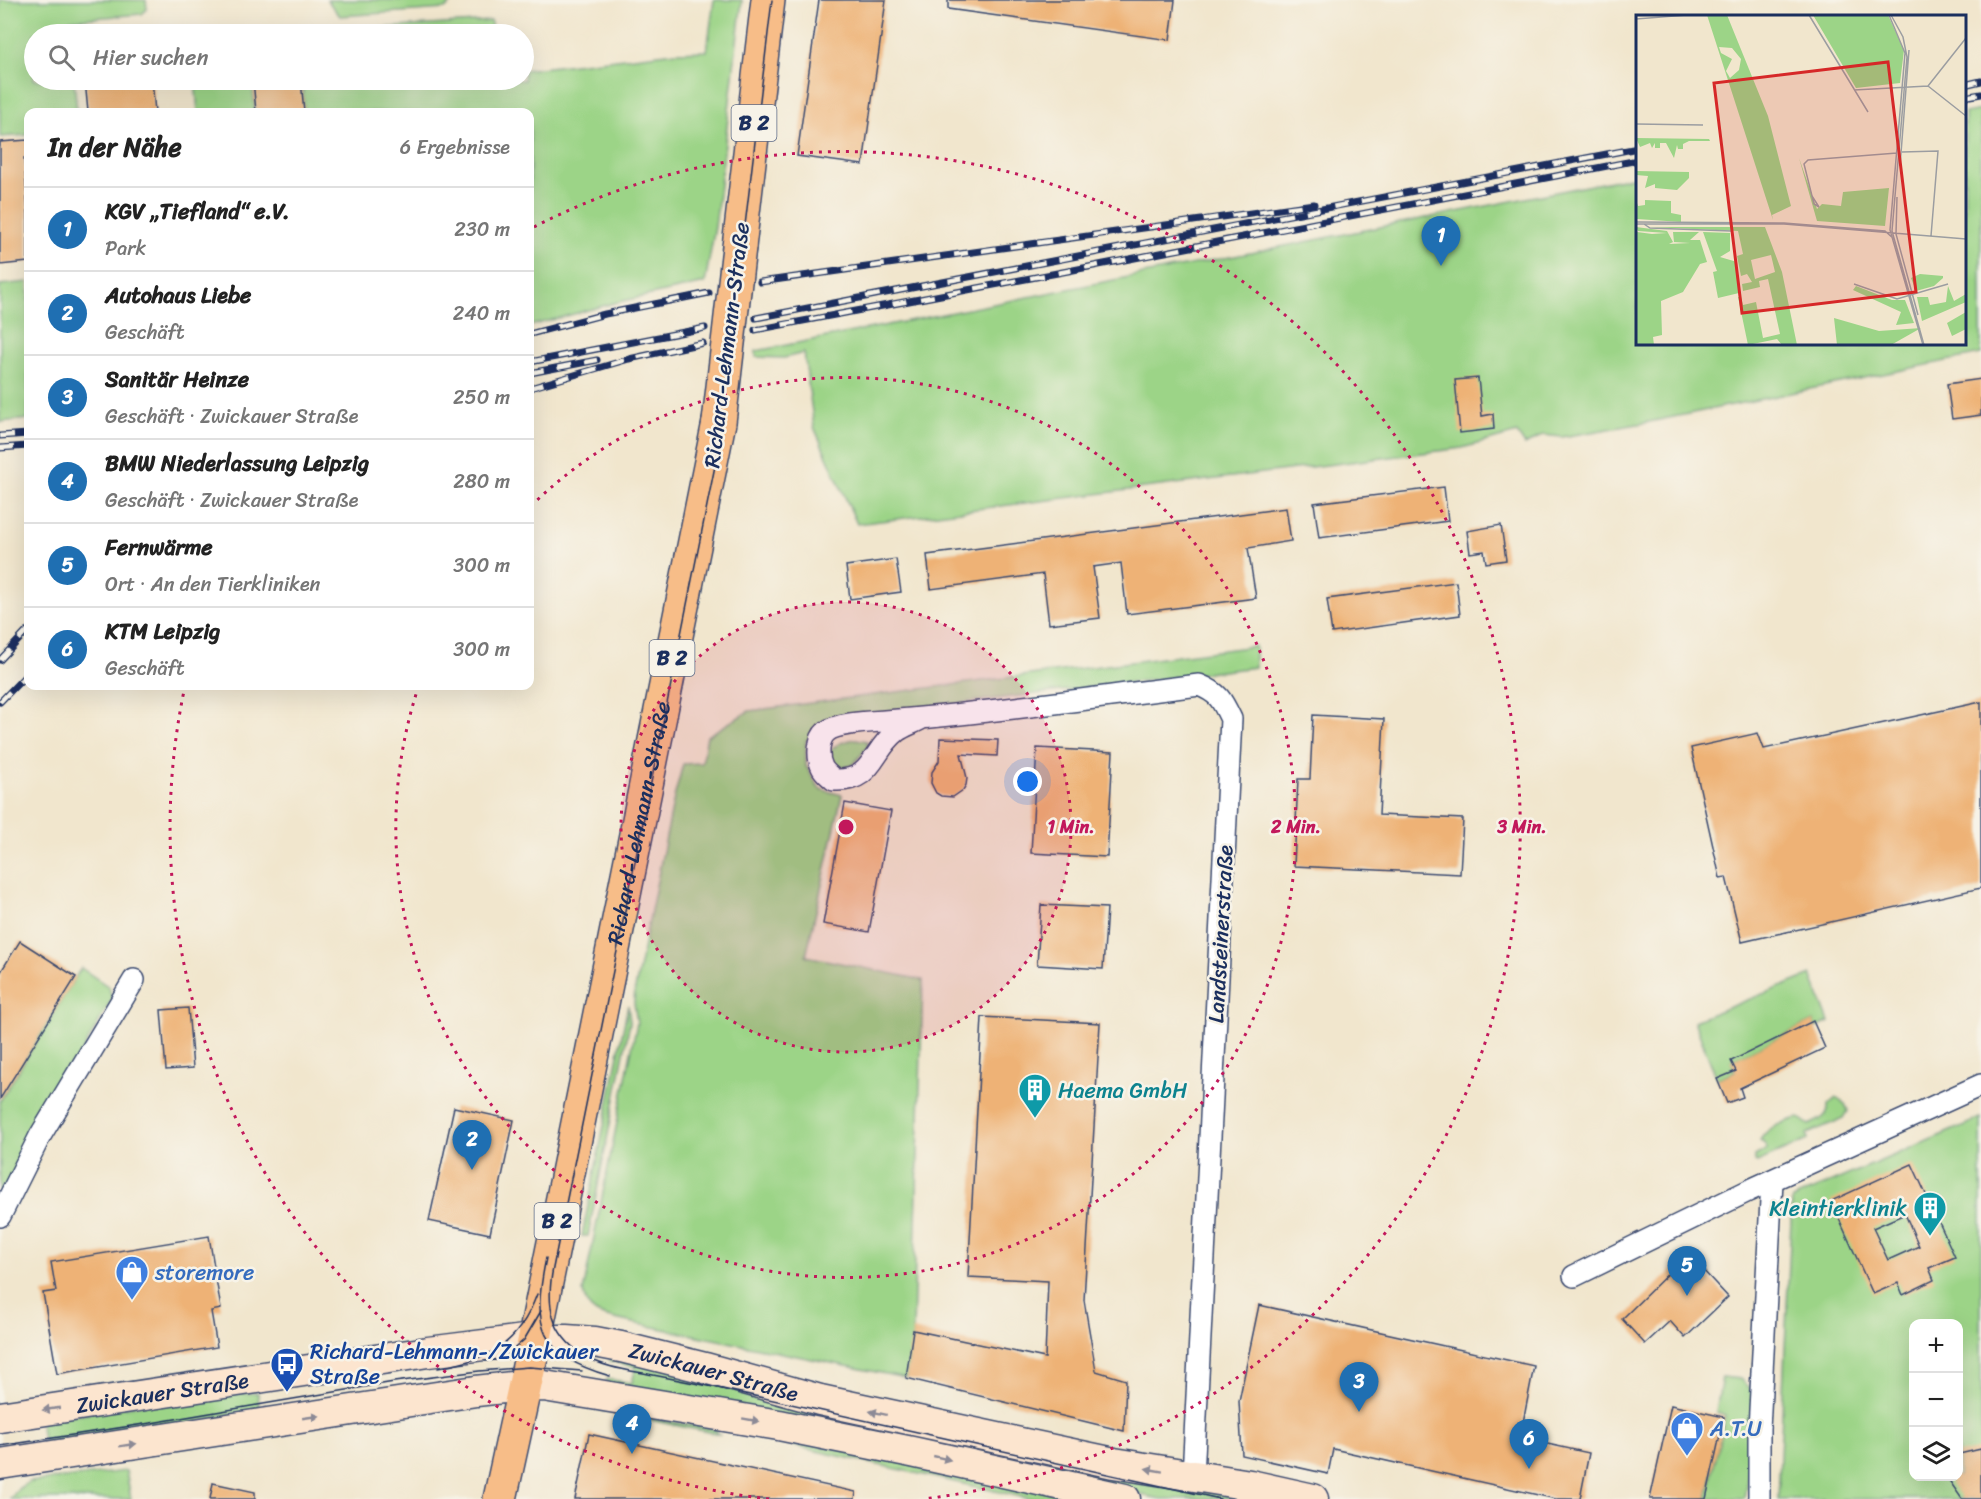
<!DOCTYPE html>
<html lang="de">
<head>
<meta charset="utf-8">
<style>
  :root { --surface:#fff; --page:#f6f6f6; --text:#222; --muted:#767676; --line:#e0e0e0; --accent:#1f6fb2 }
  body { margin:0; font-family:Sriracha,sans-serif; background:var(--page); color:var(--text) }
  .controls { position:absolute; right:18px; bottom:18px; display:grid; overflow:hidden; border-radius:12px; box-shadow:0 6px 24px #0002 }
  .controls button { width:54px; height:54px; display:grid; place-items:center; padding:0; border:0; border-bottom:2px solid var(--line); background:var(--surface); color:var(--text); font:30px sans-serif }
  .you { position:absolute; left:1028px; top:782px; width:21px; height:21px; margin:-15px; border:4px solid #fff; border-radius:50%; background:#1a73e8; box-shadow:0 0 0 9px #1a73e833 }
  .badge { display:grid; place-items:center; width:39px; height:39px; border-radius:50%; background:var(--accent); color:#fff; font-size:20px; font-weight:700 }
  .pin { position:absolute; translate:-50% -50px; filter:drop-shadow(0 2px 3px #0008) }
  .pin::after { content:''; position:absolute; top:32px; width:21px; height:18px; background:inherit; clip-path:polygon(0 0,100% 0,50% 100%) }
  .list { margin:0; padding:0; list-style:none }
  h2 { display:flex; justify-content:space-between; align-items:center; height:78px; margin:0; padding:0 24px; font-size:26px }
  h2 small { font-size:20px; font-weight:400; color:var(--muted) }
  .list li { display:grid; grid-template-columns:39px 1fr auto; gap:18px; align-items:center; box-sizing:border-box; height:84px; padding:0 24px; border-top:2px solid var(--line) }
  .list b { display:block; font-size:22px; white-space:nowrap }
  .list p { margin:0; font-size:20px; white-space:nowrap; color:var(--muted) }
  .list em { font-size:20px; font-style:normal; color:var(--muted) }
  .icon { flex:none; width:33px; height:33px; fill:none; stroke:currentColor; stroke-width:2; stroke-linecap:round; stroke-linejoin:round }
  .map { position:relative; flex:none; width:1981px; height:1499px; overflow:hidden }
  .search { position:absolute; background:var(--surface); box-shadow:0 6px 24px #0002; left:24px; top:24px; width:510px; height:66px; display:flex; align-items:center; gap:15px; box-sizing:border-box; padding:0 21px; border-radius:33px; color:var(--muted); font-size:22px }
  .panel { position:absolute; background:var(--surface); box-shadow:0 6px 24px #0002; left:24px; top:108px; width:510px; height:582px; border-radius:12px }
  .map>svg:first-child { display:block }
</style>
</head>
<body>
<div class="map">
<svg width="1981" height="1499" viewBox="0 0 1981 1499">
  <rect width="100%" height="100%" fill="#f7f3e8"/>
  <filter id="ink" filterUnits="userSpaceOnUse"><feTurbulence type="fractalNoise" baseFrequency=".0167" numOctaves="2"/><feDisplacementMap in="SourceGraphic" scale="12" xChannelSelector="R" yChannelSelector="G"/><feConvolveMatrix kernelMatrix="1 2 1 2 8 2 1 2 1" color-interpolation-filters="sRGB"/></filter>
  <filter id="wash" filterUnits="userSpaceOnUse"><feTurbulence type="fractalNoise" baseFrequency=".008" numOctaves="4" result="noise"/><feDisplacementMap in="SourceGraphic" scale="24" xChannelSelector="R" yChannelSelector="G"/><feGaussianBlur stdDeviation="1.35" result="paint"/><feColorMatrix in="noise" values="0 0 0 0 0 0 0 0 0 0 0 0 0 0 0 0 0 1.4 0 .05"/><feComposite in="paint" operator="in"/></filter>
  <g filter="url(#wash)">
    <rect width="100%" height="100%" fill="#f1e6cd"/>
    <!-- green -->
    <g fill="#9cd487" stroke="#5c8272" stroke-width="1.5" fill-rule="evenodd">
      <polygon points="0,0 146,0 147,9 142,14 69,20 70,34 34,34 34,80 74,80 77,112 28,112 28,135 0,137"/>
      <polygon points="327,0 455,0 445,9 340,16"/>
      <polygon points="714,0 742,0 715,227 705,283 614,303 530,326 530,112 298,112 304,112 303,87 326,85 326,80 524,80 524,70 676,52 707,51"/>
      <polygon points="491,21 492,34 321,34 321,32"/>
      <polygon points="248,28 248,34 191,34 192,33"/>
      <polygon points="195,80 252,80 255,112 198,112"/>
      <polygon points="1981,110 1981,354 1644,423 1562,437 1543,435 1525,445 1517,433 1462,448 857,524 814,427 804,353 784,358 756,357 756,351 802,342 1637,176 1638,344 1964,344 1965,113"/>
      <polygon points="28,282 28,419 0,422 0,285"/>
      <path d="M1255,646v21l-414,51 -20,6 -15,17v25l14,23 22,6 -36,161 117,24 -10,350 -7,48 -282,-57c-21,-5 -36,-5 -41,-29l54,-269 -3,-20 1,-14 39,-191 9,-34 19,-1 5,-27 42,-25z"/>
      <path d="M856,739l11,2 1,5 -15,19 -10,3c-28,-14 -7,-26 13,-29z"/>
      <polygon points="81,968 109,987 112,999 0,1196 0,1101"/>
      <polygon points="1811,975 1829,1022 1816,1028 1813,1021 1731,1061 1735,1071 1717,1079 1694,1021"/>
      <polygon points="628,1005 630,1022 588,1236 582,1236"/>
      <path d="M1836,1098l9,6 3,7 -4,7 -37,16 1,6 -51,22 -2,-1v-5l12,-7 -2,-5 -5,-3c5,-13 26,-20 39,-23l10,7c10,-5 20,-8 19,-20z"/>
      <path d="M1981,1118v381h-203l14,-300zM1914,1324h44v152h-44z"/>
      <polygon points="612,1354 1239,1498 1161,1499 605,1387 607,1379 632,1383 636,1367 610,1361"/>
      <polygon points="1722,1377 1740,1379 1754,1393 1750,1460 1744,1499 1707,1499 1725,1415 1716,1413"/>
      <polygon points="258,1393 259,1409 45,1452 40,1420 199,1396 200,1402 205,1402 204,1395"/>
      <polygon points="600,1410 715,1429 719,1434"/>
      <polygon points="786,1439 1089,1499 1031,1499 785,1444"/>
      <polygon points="126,1471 131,1499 10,1499 19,1488 29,1482"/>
    </g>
    <g id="blocks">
      <!-- building -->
      <g fill="#eeb276" fill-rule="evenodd">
        <polygon points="819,0 886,0 863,165 797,156"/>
        <polygon points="948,0 1175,0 1170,40 948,9"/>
        <polygon points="85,80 152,80 155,112 88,112"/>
        <polygon points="253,80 301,80 304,112 256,112"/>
        <polygon points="28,140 28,158 24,158 28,214 28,262 0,265 0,142"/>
        <polygon points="1478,378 1482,416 1493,414 1494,429 1460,433 1455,380"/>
        <polygon points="1981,379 1981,415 1952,419 1947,384"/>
        <polygon points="1444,487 1448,521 1319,538 1314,503"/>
        <polygon points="1286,508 1291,541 1248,548 1256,598 1127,614 1121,563 1093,567 1100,618 1049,624 1043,574 931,589 927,555"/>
        <polygon points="1501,525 1506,560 1486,563 1484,551 1470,553 1467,531"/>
        <polygon points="896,559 901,592 850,599 846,566"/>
        <polygon points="1456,582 1460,615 1332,633 1327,599"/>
        <polygon points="1981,702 1981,888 1742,942 1726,877 1720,878 1691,748 1758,733 1764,749"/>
        <polygon points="1313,715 1384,719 1379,815 1463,819 1460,874 1294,866 1298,779 1310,779"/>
        <polygon points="940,738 998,740 997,756 961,754 967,778 966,785 963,790 953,797 941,796 936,793 931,783 932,772 939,761"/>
        <polygon points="1037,748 1113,752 1107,857 1031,853"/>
        <polygon points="845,803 891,811 869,932 823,924"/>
        <polygon points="1041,905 1107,908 1103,969 1037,965"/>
        <polygon points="20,941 76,977 0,1099 0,973"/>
        <polygon points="188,1008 193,1068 166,1070 161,1010"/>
        <polygon points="982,1017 1100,1023 1084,1300 1096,1371 1126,1380 1124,1431 906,1378 913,1330 1045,1358 1048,1281 968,1277"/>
        <polygon points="1813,1021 1825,1048 1740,1088 1743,1097 1727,1103 1717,1079 1736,1071 1731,1061"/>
        <polygon points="454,1107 514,1120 490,1234 429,1221"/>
        <path d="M1912,1164l43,93 -26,11 5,12 -31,15 -5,-12 -25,11 -42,-93zM1905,1214l14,32 -31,14 -15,-32z"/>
        <polygon points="209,1236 221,1309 211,1311 217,1347 57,1374 43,1293 56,1291 51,1262"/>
        <polygon points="1688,1254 1728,1297 1685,1338 1670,1321 1645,1344 1622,1319"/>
        <polygon points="1259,1305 1534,1366 1520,1438 1589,1453 1580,1499 1556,1499 1333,1449 1328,1474 1242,1455 1239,1401"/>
        <polygon points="1671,1405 1724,1417 1706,1499 1650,1499"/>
        <polygon points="589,1434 856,1492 855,1499 575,1499"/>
        <polygon points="1981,1449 1981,1499 1962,1499 1946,1476 1959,1476 1959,1454"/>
        <polygon points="213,1483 255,1492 255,1499 210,1499"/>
      </g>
    </g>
  </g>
  <g filter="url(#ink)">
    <use href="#blocks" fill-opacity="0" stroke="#3b4a6f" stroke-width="1.5"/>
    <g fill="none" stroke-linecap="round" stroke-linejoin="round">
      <!-- street casing -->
      <g stroke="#3b4a6f" stroke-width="24">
        <g id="street">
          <path d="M922,718c-8,5 -18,8 -25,13 -26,20 -23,51 -63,49 -4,-4 -10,-8 -12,-13 -5,-10 -4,-28 4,-35 13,-11 54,-10 72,-12 100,-8 201,-23 301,-35 20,8 23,15 32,34l-38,757"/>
          <polyline points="0,1216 40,1136 134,980"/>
          <polyline points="1574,1276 1748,1191 1981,1085"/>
          <polyline points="1759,1499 1759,1429 1772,1181"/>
        </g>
      </g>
      <!-- secondary casing -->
      <g stroke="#3b4a6f" stroke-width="33">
        <g id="secondary">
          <path id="s1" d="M0,1417l428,-65 96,-12h42l29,2 26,5 84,21 115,32 294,63 136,22 63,14"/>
          <polyline points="0,1464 476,1391 512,1387 544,1386 779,1425 912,1452 1125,1499"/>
        </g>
      </g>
      <!-- primary casing -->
      <g stroke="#3b4a6f" stroke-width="36">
        <g id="primary">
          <polyline points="739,247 768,0"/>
          <path id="s2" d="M500,1499l31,-142 188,-935"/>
        </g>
      </g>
      <!-- street -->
      <use href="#street" stroke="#fff" stroke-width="21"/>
      <!-- secondary -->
      <use href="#secondary" stroke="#fce5cf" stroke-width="30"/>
      <!-- primary -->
      <use href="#primary" stroke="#f7bd88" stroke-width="33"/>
      <!-- tram -->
      <g stroke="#1b2f5e" stroke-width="1.5">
        <path d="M772,0l-54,451 -165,817c-7,36 -3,65 30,87 19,12 43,15 65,19 31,6 62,12 93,19 160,35 319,71 479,106"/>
        <path d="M546,1258c-14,68 -8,97 64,118"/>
        <polyline points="502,1359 524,1340 541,1311"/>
        <polyline points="485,1361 531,1357 569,1359"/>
        <path d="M438,1368c52,-9 80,-22 99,-74"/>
        <polyline points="0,1446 157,1422 394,1382 479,1371 529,1367 582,1371"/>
      </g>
      <!-- rail casing -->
      <g stroke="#1b2f5e" stroke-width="7">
        <g id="rail">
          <polyline points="1964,85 1981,81"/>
          <polyline points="1964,97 1981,94"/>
          <polyline points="760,282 1314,204"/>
          <polyline points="756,318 1638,148"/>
          <polyline points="755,330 1068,271 1638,160"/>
          <polyline points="530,334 605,314 709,293"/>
          <polyline points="530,362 705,328"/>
          <polyline points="530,373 597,360"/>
          <polyline points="530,388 629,359 703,343"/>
          <polyline points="0,436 28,434"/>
          <polyline points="0,448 28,446"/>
          <polyline points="0,660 28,630"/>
          <polyline points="0,702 28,673"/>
        </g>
      </g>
      <!-- rail -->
      <use href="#rail" stroke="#f7f3e8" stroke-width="4.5" stroke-dasharray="14" stroke-linecap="butt"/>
      <!-- primary-bridge casing -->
      <g stroke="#3b4a6f" stroke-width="36" stroke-linecap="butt">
        <polyline id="primary-bridge" points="719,422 739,247"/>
      </g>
      <!-- primary-bridge -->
      <use href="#primary-bridge" stroke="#f7bd88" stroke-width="33"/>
    </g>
    <!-- one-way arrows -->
    <defs><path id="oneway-solid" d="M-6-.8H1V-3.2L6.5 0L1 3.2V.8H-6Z" transform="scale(1.5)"/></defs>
    <g fill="#8c8a96">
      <use href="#oneway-solid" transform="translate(51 1409) rotate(172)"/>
      <use href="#oneway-solid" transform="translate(878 1413) rotate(-168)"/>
      <use href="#oneway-solid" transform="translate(311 1417) rotate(-8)"/>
      <use href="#oneway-solid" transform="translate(751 1420) rotate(10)"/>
      <use href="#oneway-solid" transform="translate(128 1445) rotate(-9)"/>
      <use href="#oneway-solid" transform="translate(942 1458) rotate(13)"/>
      <use href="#oneway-solid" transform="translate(1154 1470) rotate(-170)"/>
    </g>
  </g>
  <!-- distance rings -->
  <circle cx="846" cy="827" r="225" fill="#c2185b" fill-opacity=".12"/>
  <g fill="none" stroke="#c2185b" stroke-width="3" stroke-dasharray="3 6">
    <circle cx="846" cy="827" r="225"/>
    <path d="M531 506A450 450 0 1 1 418 688"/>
    <path d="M769 1499A676 676 0 0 1 185 686M534 227A676 676 0 1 1 923 1499"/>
  </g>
  <!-- icons -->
  <defs>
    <g id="building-pin" transform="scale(1.725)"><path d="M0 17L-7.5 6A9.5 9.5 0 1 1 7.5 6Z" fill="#0f9aa8" stroke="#f7f3e8"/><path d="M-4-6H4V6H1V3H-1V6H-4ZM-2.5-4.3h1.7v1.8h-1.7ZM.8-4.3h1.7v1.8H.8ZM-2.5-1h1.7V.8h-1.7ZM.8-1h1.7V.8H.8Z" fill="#fff"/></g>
    <g id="shop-pin" transform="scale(1.725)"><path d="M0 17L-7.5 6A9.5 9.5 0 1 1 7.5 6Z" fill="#3f7fe0" stroke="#f7f3e8"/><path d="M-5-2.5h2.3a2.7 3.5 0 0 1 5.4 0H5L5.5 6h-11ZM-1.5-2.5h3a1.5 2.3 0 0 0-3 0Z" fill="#fff"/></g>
    <g id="bus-pin" transform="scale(1.725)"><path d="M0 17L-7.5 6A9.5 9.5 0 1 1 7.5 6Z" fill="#1a4fb4" stroke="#f7f3e8"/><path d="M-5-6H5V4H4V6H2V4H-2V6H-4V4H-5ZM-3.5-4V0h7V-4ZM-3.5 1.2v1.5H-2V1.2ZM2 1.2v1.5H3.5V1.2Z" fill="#fff"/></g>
  </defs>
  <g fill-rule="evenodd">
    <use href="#building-pin" x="1035" y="1090"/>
    <use href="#building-pin" x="1930" y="1208"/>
    <use href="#shop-pin" x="132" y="1272"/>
    <use href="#bus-pin" x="287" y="1364"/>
    <use href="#shop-pin" x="1687" y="1428"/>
  </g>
  <g text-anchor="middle" stroke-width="5" stroke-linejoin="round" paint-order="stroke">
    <!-- shield labels -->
    <g fill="#f7f3e8" stroke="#5d6a87" stroke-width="1.5">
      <rect x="731.5" y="105" width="45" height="36" rx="4.5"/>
      <rect x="649.5" y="640" width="45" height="36" rx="4.5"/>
      <rect x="534.5" y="1203" width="45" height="36" rx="4.5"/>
    </g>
    <g font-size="21" font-weight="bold" fill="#1b2f5e">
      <text x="754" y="130">B 2</text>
      <text x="672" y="665">B 2</text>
      <text x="557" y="1228">B 2</text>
    </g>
    <!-- street labels -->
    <g font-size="22" fill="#1b2f5e" stroke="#f7f3e8">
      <text transform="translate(726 345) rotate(-83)" y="8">Richard-Lehmann-Straße</text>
      <text dy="8" stroke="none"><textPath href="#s2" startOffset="690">Richard-Lehmann-Straße</textPath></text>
      <text transform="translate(1220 934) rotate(-87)" y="8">Landsteinerstraße</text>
      <text dy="8" stroke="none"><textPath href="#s1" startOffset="723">Zwickauer Straße</textPath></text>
      <text dy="8" stroke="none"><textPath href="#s1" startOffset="164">Zwickauer Straße</textPath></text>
    </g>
    <!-- culture labels -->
    <g font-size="22" fill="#0d838f" stroke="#f7f3e8" text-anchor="start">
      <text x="1058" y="1098">Haema GmbH</text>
      <text x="1907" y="1216" text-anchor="end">Kleintierklinik</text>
    </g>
    <!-- shop labels -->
    <g font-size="22" fill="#366cbe" stroke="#f7f3e8" text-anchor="start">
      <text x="155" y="1280">storemore</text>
      <text x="1710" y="1436">A.T.U</text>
    </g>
    <!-- transit labels -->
    <g font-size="22" fill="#164399" stroke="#f7f3e8" text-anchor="start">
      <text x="310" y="1359">Richard-Lehmann-/Zwickauer<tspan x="310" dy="25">Straße</tspan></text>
    </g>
  </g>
  <!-- overview -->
  <g transform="translate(1636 15)">
    <rect width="330" height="330" fill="#f1e6cd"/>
    <path d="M71,0h20l41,101 23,90 -19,9 1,5zM83,32l13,1 9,11 -2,11 -9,8 -4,-7 6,-12 -11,-6zM177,0h75l16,35 -4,33 -44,5zM0,123l73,1 1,2h-21l-6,3v5h-5l-1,-4 -3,13 -8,-15h-6v5h-5v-5l-3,5 -2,-5 -10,4zM163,143l18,51 5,-5 19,2 2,-14 46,-4 -4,38 -68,-5zM0,156l53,1v6l-12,12 -22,-2v-4l-10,4 3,-12 -12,-1zM0,185l2,6 7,-1v-5l26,1v12l10,2v7l-44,-3zM0,212l31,4 6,11 -4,2 21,-1 -16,-1 -1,-10h26l-9,8h10l7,22 -7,2 -17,28 -22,9 1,34 -9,2 1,8h-18v-116l1,3 15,2 15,-1 -29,-2zM13,212h116l17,45 15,73h-15l-5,-6 -29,6 -10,-48h3l2,8 13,-3 7,36 17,-4 -12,-55 -9,2 1,6 -17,4 -1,-7 10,-2 -5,-8 -6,2 -4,-20 6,-2 -5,-23zM135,240l4,17 -20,7 -4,-19zM67,217l27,1v18l-10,6 17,5 2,31 -21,5 -5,-26 4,-1zM284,259l23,2v2l-9,8 -18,5 -5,-13zM220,271l36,14h13l9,23 -18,2 5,-13 -48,-22zM312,271l6,15 12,-7v8l-44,19 -5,-24h11l2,8 16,-3zM330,297v17l-14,7 -5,-13zM198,303l45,13 42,-3 -30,17h-54z" fill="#9cd487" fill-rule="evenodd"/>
    <path fill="none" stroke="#9b9da1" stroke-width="1.5" d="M173,0l59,97M253,0l16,38 -15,177 33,115M255,0l12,22 4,20 -15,174 32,114M0,4l51,-4M292,71l38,-48M292,71l38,30M218,75l74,-4M0,109l67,1M266,137l36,-1 -7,85M264,151l9,-116M176,181l7,11 -5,-3 -10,-40 4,-4 89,-7M261,182l-1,37 22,81M0,207l148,1 101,8 10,9M0,209h148l182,15M8,209l6,4 81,3M218,269l43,15 51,-15"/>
    <path fill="#d62828" fill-opacity="0.15" stroke="#d62828" stroke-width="3" d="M252,47l28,230 -174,21 -28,-230z"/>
    <rect width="330" height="330" fill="none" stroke="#1b2f5e" stroke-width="3"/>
  </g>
  <circle cx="846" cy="827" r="9" fill="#c2185b" stroke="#f7f3e8" stroke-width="3"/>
  <g font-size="18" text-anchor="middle" font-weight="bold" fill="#c2185b" stroke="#f7f3e8" stroke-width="5" stroke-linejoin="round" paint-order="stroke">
    <text x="1071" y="833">1 Min.</text>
    <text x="1296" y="833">2 Min.</text>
    <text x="1522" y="833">3 Min.</text>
  </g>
</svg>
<div class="controls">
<button>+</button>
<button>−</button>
<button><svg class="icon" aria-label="layers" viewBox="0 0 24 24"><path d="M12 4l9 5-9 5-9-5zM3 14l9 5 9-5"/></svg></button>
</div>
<div class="you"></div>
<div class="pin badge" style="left:1441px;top:266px">1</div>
<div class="pin badge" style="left:472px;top:1170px">2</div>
<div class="pin badge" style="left:1359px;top:1412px">3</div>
<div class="pin badge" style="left:632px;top:1454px">4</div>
<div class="pin badge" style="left:1687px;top:1296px">5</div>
<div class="pin badge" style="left:1529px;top:1469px">6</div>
<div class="search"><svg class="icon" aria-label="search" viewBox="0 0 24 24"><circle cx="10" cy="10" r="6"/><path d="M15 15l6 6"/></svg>Hier suchen</div>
<section class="panel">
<h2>In der Nähe<small>6 Ergebnisse</small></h2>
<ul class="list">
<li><span class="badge">1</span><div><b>KGV „Tiefland“ e.V.</b><p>Park</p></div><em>230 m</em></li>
<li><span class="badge">2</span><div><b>Autohaus Liebe</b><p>Geschäft</p></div><em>240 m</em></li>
<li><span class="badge">3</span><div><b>Sanitär Heinze</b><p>Geschäft · Zwickauer Straße</p></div><em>250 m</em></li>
<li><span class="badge">4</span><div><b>BMW Niederlassung Leipzig</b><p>Geschäft · Zwickauer Straße</p></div><em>280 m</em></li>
<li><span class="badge">5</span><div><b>Fernwärme</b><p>Ort · An den Tierkliniken</p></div><em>300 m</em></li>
<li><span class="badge">6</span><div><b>KTM Leipzig</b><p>Geschäft</p></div><em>300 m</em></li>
</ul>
</section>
</div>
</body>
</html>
